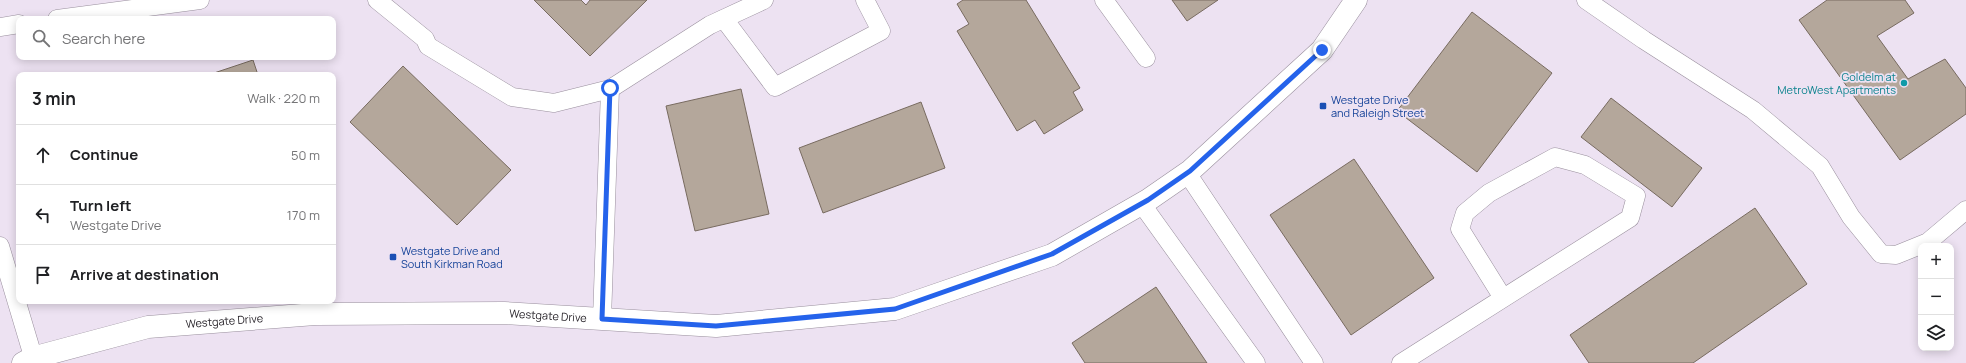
<!DOCTYPE html>
<html lang="en">
<head>
<meta charset="utf-8">
<style>
  :root { --surface:#fff; --page:#f6f6f6; --text:#202124; --muted:#757577; --line:#e0e0e0 }
  body { margin:0; font-family:Manrope,sans-serif; background:var(--page); color:var(--text) }
  .controls { position:absolute; right:12px; bottom:12px; display:grid; overflow:hidden; border-radius:8px; box-shadow:0 2px 10px #0003 }
  .controls button { width:36px; height:36px; display:grid; place-items:center; padding:0; border:0; border-bottom:1px solid var(--line); background:var(--surface); color:var(--text); font:20px sans-serif }
  .stop { position:absolute; width:12px; height:12px; margin:-9px; border:3px solid #2563eb; border-radius:50%; background:#fff }
  .stop.end { background:#2563eb; border-color:#fff; box-shadow:0 1px 4px #0008 }
  .list { margin:0; padding:0; list-style:none }
  h2 { display:flex; justify-content:space-between; align-items:center; height:52px; margin:0; padding:0 16px; font-size:17px }
  h2 small { font-size:13px; font-weight:400; color:var(--muted) }
  .list li { display:grid; grid-template-columns:26px 1fr auto; gap:12px; align-items:center; box-sizing:border-box; height:60px; padding:0 16px; border-top:1px solid var(--line) }
  .list b { display:block; font-size:15px; white-space:nowrap }
  .list p { margin:0; font-size:13px; white-space:nowrap; color:var(--muted) }
  .list em { font-size:13px; font-style:normal; color:var(--muted) }
  .icon { flex:none; width:22px; height:22px; fill:none; stroke:currentColor; stroke-width:2; stroke-linecap:round; stroke-linejoin:round }
  .map { position:relative; flex:none; width:1966px; height:363px; overflow:hidden }
  .search { position:absolute; background:var(--surface); box-shadow:0 2px 10px #0003; left:16px; top:16px; width:320px; height:44px; display:flex; align-items:center; gap:10px; box-sizing:border-box; padding:0 14px; border-radius:8px; color:var(--muted); font-size:15px }
  .panel { position:absolute; background:var(--surface); box-shadow:0 2px 10px #0003; left:16px; top:72px; width:320px; height:232px; border-radius:8px }
  .map>svg:first-child { display:block }
</style>
</head>
<body>
<div class="map">
<svg width="1966" height="363" viewBox="0 0 1966 363">
  <rect width="100%" height="100%" fill="#ede2f2"/>
  <!-- building -->
  <g fill="#b4a79b" stroke="#786b60">
    <polygon points="534,0 581,0 586,5 590,0 647,0 590,56"/>
    <polygon points="963,0 1026,0 1080,88 1073,92 1083,110 1044,134 1035,120 1017,131 957,31 969,24 957,4"/>
    <polygon points="1172,0 1218,0 1187,21"/>
    <polygon points="1827,0 1905,0 1914,13 1877,36 1908,79 1945,59 1966,88 1966,114 1900,160 1799,20"/>
    <polygon points="1472,12 1552,73 1477,172 1397,111"/>
    <polygon points="253,60 258,75 208,75"/>
    <polygon points="403,66 511,170 457,225 350,122"/>
    <polygon points="741,89 769,214 695,231 666,106"/>
    <polygon points="1611,98 1702,168 1672,207 1581,137"/>
    <polygon points="921,102 945,168 823,213 799,148"/>
    <polygon points="1354,159 1434,278 1351,335 1270,215"/>
    <polygon points="1755,208 1807,284 1693,363 1589,363 1570,335"/>
    <polygon points="1156,287 1207,363 1085,363 1072,343"/>
  </g>
  <g fill="none" stroke-linecap="round" stroke-linejoin="round">
    <!-- service casing -->
    <g stroke="#998f9d" stroke-width="19">
      <g id="service">
        <polyline points="377,0 425,39 428,46 512,97 554,103 610,89 710,25 764,0"/>
        <polyline points="1104,0 1146,58"/>
        <polyline points="1586,0 1644,40 1753,110 1820,166 1851,217 1881,254 1896,255 1928,242 1966,210"/>
        <polyline points="57,19 200,0"/>
        <polyline points="724,19 775,87 881,31 865,0"/>
        <polyline points="0,27 19,24"/>
        <polyline points="1187,173 1314,363"/>
        <polyline points="1141,203 1256,363"/>
        <polyline points="0,246 35,363"/>
        <polyline points="602,319 610,89"/>
        <polyline points="1401,363 1630,218 1636,196 1585,165 1555,157 1489,193 1465,213 1460,229 1503,298"/>
      </g>
    </g>
    <!-- tertiary casing -->
    <g stroke="#998f9d" stroke-width="23">
      <g id="tertiary">
        <path id="s1" d="M23,363l9,-5 116,-31 167,-13 189,-1 212,13 179,-17 157,-54 96,-55 42,-29 132,-121 34,-50"/>
      </g>
    </g>
    <!-- service -->
    <use href="#service" stroke="#fff" stroke-width="18"/>
    <!-- tertiary -->
    <use href="#tertiary" stroke="#fff" stroke-width="22"/>
  </g>
  <g fill="none" stroke-linecap="round" stroke-linejoin="round">
    <!-- route -->
    <polyline stroke="#2563eb" stroke-width="5" points="610,88 602,319 716,326 895,309 1052,254 1148,200 1190,171 1322,50"/>
  </g>
  <!-- markers -->
  <circle fill="#0f9aa8" stroke="#ede2f2" stroke-width="1.5" cx="1904" cy="83" r="4"/>
  <g fill="#1a4fb4" stroke="#ede2f2" stroke-width="1.5">
    <rect x="1319" y="102" width="8" height="8" rx="2"/>
    <rect x="389" y="253" width="8" height="8" rx="2"/>
  </g>
  <g text-anchor="middle" stroke-width="3.5" stroke-linejoin="round" paint-order="stroke">
    <!-- culture labels -->
    <g font-size="11" fill="#0d838f" stroke="#ede2f2" text-anchor="end">
      <text x="1896" y="81">Goldelm at<tspan x="1896" dy="13">MetroWest Apartments</tspan></text>
    </g>
    <!-- transit labels -->
    <g font-size="11" fill="#164399" stroke="#ede2f2" text-anchor="start">
      <text x="1331" y="104">Westgate Drive<tspan x="1331" dy="13">and Raleigh Street</tspan></text>
      <text x="401" y="255">Westgate Drive and<tspan x="401" dy="13">South Kirkman Road</tspan></text>
    </g>
    <!-- street labels -->
    <g font-size="11" fill="#29252b" stroke="#ede2f2">
      <text dy="4" stroke="none"><textPath href="#s1" startOffset="531">Westgate Drive</textPath></text>
      <text dy="4" stroke="none"><textPath href="#s1" startOffset="207">Westgate Drive</textPath></text>
    </g>
  </g>
</svg>
<div class="controls">
<button>+</button>
<button>−</button>
<button><svg class="icon" aria-label="layers" viewBox="0 0 24 24"><path d="M12 4l9 5-9 5-9-5zM3 14l9 5 9-5"/></svg></button>
</div>
<div class="stop" style="left:610px;top:88px"></div>
<div class="stop end" style="left:1322px;top:50px"></div>
<div class="search"><svg class="icon" aria-label="search" viewBox="0 0 24 24"><circle cx="10" cy="10" r="6"/><path d="M15 15l6 6"/></svg>Search here</div>
<section class="panel">
<h2>3 min<small>Walk · 220 m</small></h2>
<ul class="list">
<li><svg class="icon" aria-label="ahead" viewBox="0 0 24 24"><path d="M12 20V5M6 11l6-6 6 6"/></svg><div><b>Continue</b></div><em>50 m</em></li>
<li><svg class="icon" aria-label="left" viewBox="0 0 24 24"><path d="M17 20v-9H6M10 6l-5 5 5 5"/></svg><div><b>Turn left</b><p>Westgate Drive</p></div><em>170 m</em></li>
<li><svg class="icon" aria-label="arrive" viewBox="0 0 24 24"><path d="M6 21V4h12l-3 4 3 4H6"/></svg><div><b>Arrive at destination</b></div></li>
</ul>
</section>
</div>
</body>
</html>
